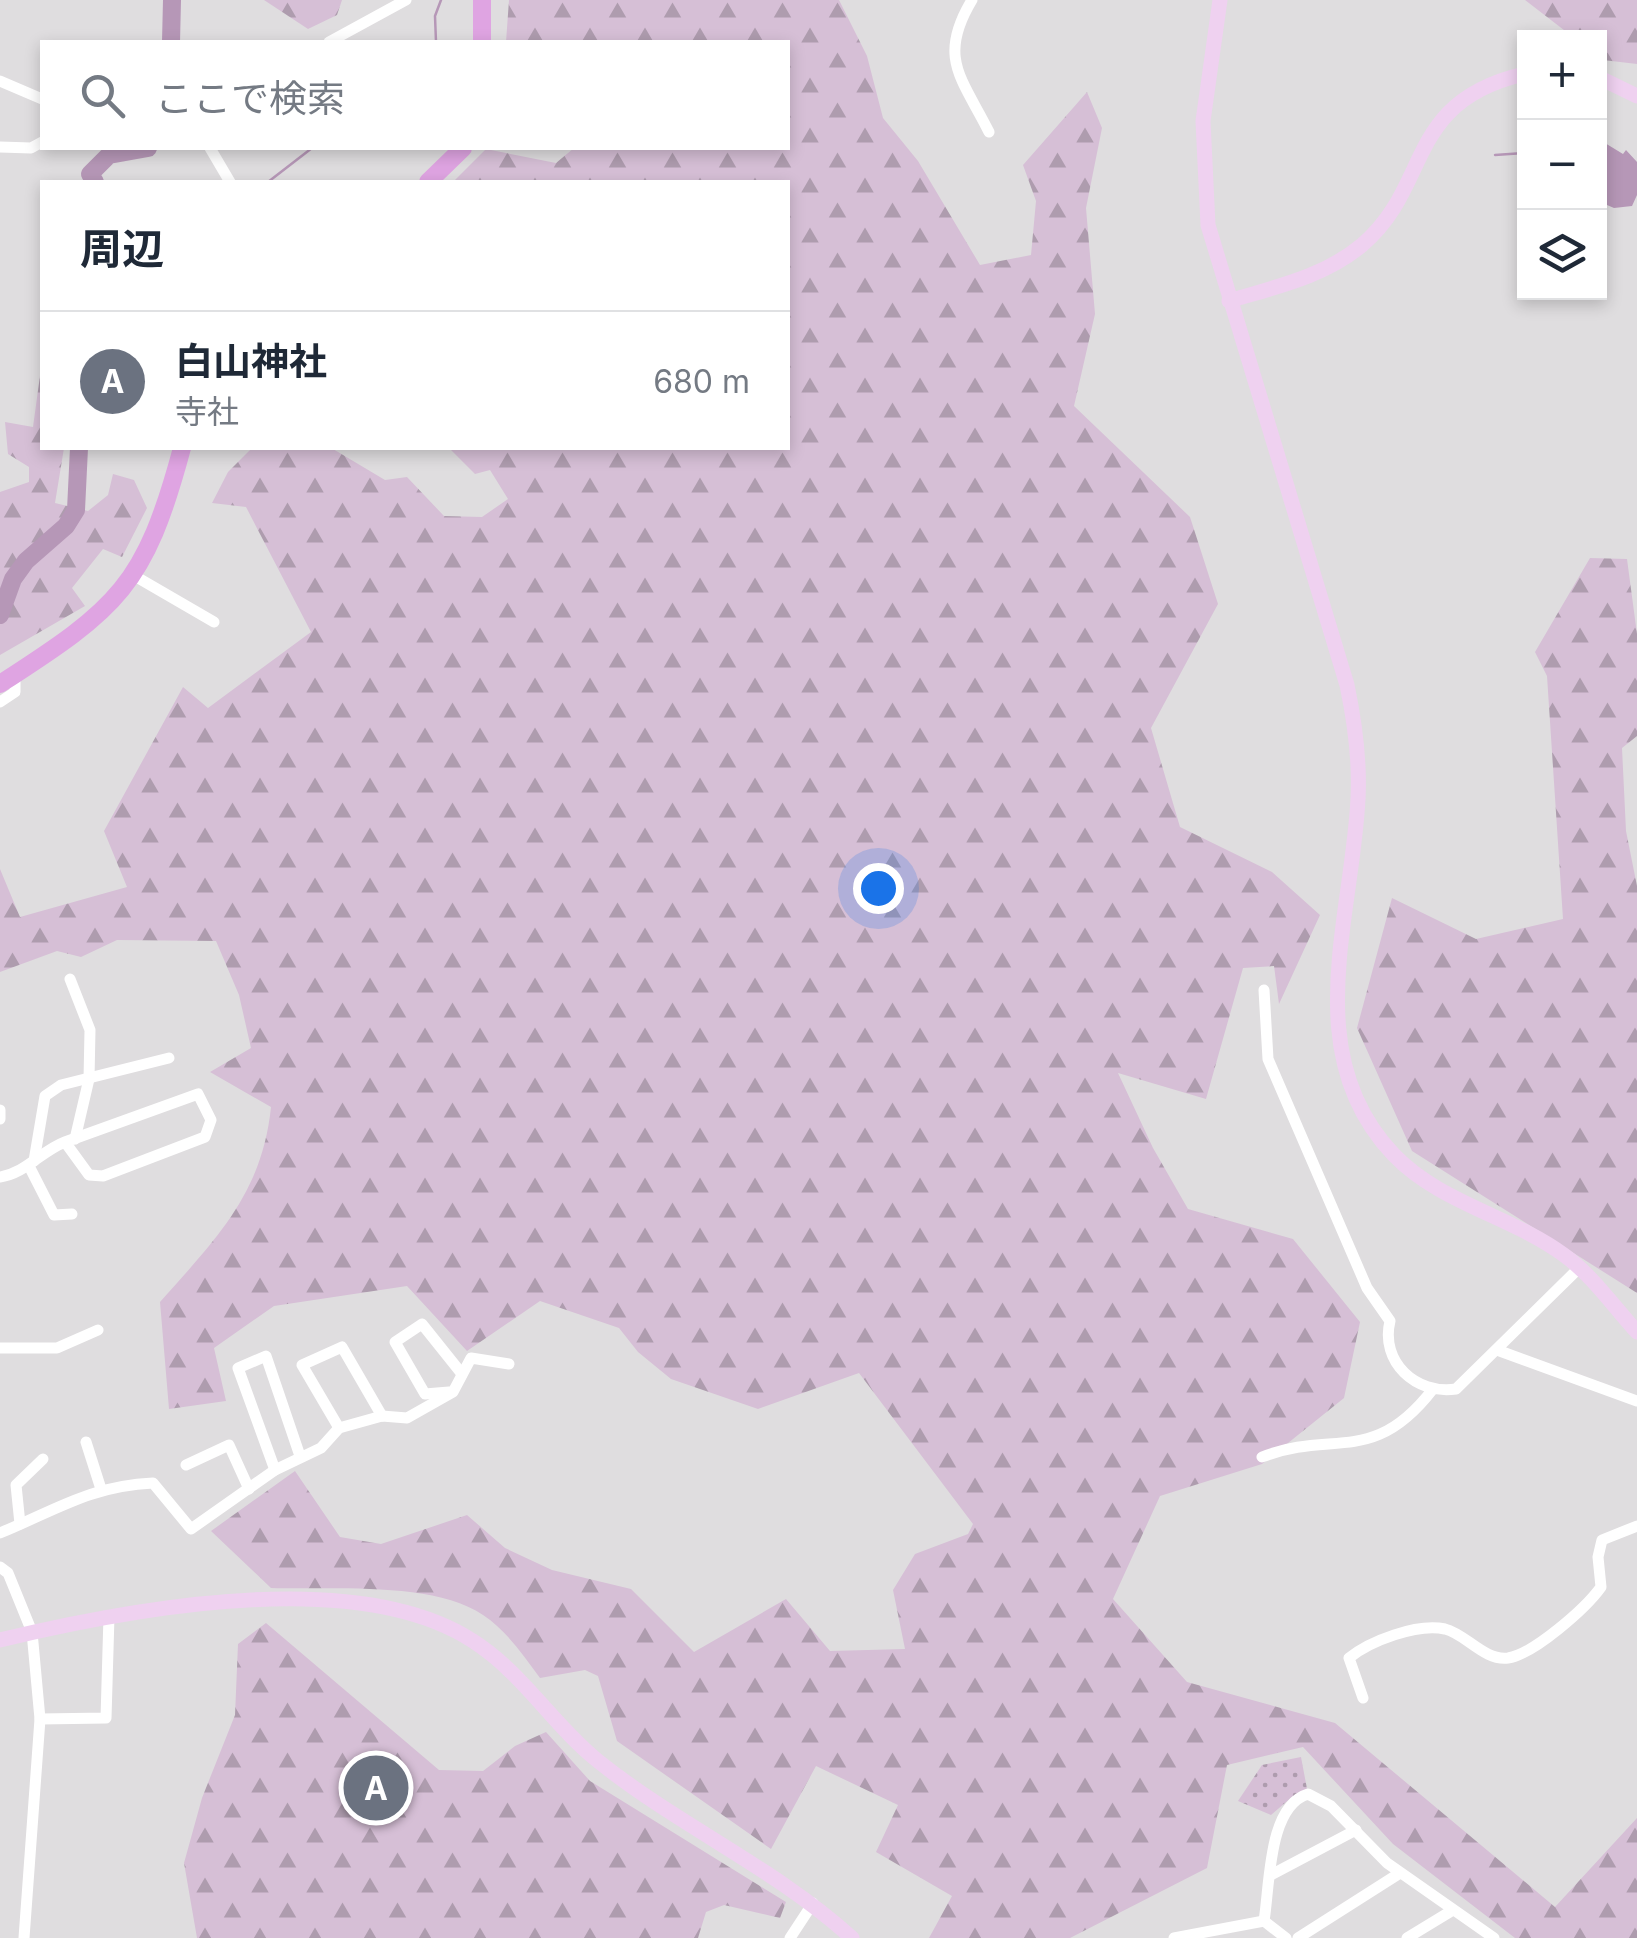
<!DOCTYPE html>
<html lang="ja">
<head>
<meta charset="utf-8">
<style>
  :root { --surface:#fff; --page:#f2f2f3; --text:#1f2937; --muted:#747a83; --line:#e0e1e3; --accent:#1a73e8 }
  body { margin:0; font-family:Inter,"Noto Sans JP",sans-serif; background:var(--page); color:var(--text) }
  .controls { position:absolute; right:30px; top:30px; display:grid; overflow:hidden; border-radius:0px; box-shadow:0 5px 15px #0003 }
  .controls button { width:90px; height:90px; display:grid; place-items:center; padding:0; border:0; border-bottom:2px solid var(--line); background:var(--surface); color:var(--text); font:50px sans-serif }
  .you { position:absolute; left:878px; top:888px; width:35px; height:35px; margin:-25px; border:8px solid #fff; border-radius:50%; background:#1a73e8; box-shadow:0 0 0 15px #1a73e833 }
  .badge { display:grid; place-items:center; width:65px; height:65px; border-radius:50%; background:var(--accent); color:#fff; font-size:32px; font-weight:700 }
  .pin { position:absolute; translate:-50% -50%; border:5px solid #fff; box-shadow:0 2px 10px #0006 }
  .list { margin:0; padding:0; list-style:none }
  h2 { display:flex; justify-content:space-between; align-items:center; height:130px; margin:0; padding:0 40px; font-size:42px }
  h2 small { font-size:32px; font-weight:400; color:var(--muted) }
  .list li { display:grid; grid-template-columns:65px 1fr auto; gap:30px; align-items:center; box-sizing:border-box; height:140px; padding:0 40px; border-top:2px solid var(--line) }
  .list b { display:block; font-size:38px; white-space:nowrap }
  .list p { margin:0; font-size:32px; white-space:nowrap; color:var(--muted) }
  .list em { font-size:32px; font-style:normal; color:var(--muted) }
  .icon { flex:none; width:55px; height:55px; fill:none; stroke:currentColor; stroke-width:2; stroke-linecap:round; stroke-linejoin:round }
  .map { position:relative; flex:none; width:1637px; height:1938px; overflow:hidden }
  .search { position:absolute; background:var(--surface); box-shadow:0 5px 15px #0003; left:40px; top:40px; width:750px; height:110px; display:flex; align-items:center; gap:25px; box-sizing:border-box; padding:0 35px; border-radius:0px; color:var(--muted); font-size:38px }
  .panel { position:absolute; background:var(--surface); box-shadow:0 5px 15px #0003; left:40px; top:180px; width:750px; height:270px; border-radius:0px }
  .map>svg:first-child { display:block }
</style>
</head>
<body>
<div class="map">
<svg width="1637" height="1938" viewBox="0 0 1637 1938">
  <defs>
    <pattern id="forest-firs" width="22" height="20" patternUnits="userSpaceOnUse" patternTransform="scale(2.5)"><rect width="22" height="20" fill="#d6bfd6"/><path d="M5 1l3.5 6h-7zM16 11l3.5 6h-7z" fill="#ae9cae"/></pattern>
    <pattern id="park-dots" width="8" height="8" patternUnits="userSpaceOnUse" patternTransform="scale(2.5)"><rect width="8" height="8" fill="#d6bfd6"/><path d="M2 2h.1M6 6h.1" fill="none" stroke="#ae9cae" stroke-width="1.8" stroke-linecap="round"/></pattern>
  </defs>
  <rect width="100%" height="100%" fill="#dfdddf"/>
  <!-- forest -->
  <g fill="url(#forest-firs)">
    <polygon points="264,0 342,0 337,15 308,29"/>
    <path d="M509,0h330l28,56 16,62 35,43 62,104 51,-10 5,-54 -13,-36 64,-73 15,36 -16,80 9,106 -21,92 116,111 28,87 -67,124 29,99 92,45 48,43 -41,89 -5,-38 -31,2 -37,131 -88,-26 35,75 35,61 105,30 67,83 -16,76 -82,66 -102,32 -47,103 74,83 148,41 220,184 82,-89v120h-122l-122,-94 -90,-97 -76,18 -20,103 -137,70h-141l23,-42 -76,-44 22,-47 -82,-39 -45,83 -154,-108 -19,-65 -13,-6 -45,8c-17,-23 -33,-47 -57,-63 -50,-34 -152,-25 -212,-27l-60,-57 84,-60 45,66 41,7 86,-29 38,33 47,22 79,19 63,63 92,-53 44,52 75,-2 -12,-59 22,-36 53,-20 5,-10 -114,-151 -101,36 -87,-30 -33,-27 -19,-24 -79,-27 -73,50 -60,-65 -133,20 -60,42 12,53 -57,8 -9,-107c56,-63 102,-108 111,-195l-61,-35 41,-24 -12,-53 -23,-54 -99,-1 -36,17 -24,-6 -57,21v-103l20,48 107,-30 -23,-56 79,-144 25,21 103,-76 -65,-125 -34,-4 16,-31 24,-24 81,1 52,31 22,-3 37,39 38,1 26,-18 -18,-29 -15,4 -26,-26h339v-266h-335l33,-33 70,14 18,-15h214v-106h-282z"/>
    <polygon points="1525,0 1637,0 1637,64 1603,60 1600,38 1573,37"/>
    <polygon points="42,361 42,448 64,448 55,503 88,511 108,495 113,474 134,480 147,508 122,557 103,549 72,588 85,606 0,655 0,492 29,482 29,467 8,454 5,422 33,427"/>
    <polygon points="1590,558 1627,559 1637,634 1637,736 1622,748 1626,831 1637,886 1637,1293 1412,1151 1357,1028 1392,898 1476,939 1563,919 1547,676 1535,652"/>
    <polygon points="266,1623 439,1770 483,1771 515,1746 546,1732 590,1781 786,1902 780,1918 724,1905 706,1912 698,1938 197,1938 184,1863 202,1798 235,1715 238,1644"/>
  </g>
  <!-- park -->
  <polygon fill="url(#park-dots)" points="1301,1757 1308,1794 1293,1796 1271,1815 1238,1801 1262,1765"/>
  <!-- water -->
  <polygon fill="#b697b7" points="1600,140 1623,154 1626,150 1637,162 1637,195 1632,206 1614,208 1600,202"/>
  <g fill="none" stroke-linecap="round" stroke-linejoin="round">
    <!-- stream -->
    <g stroke="#b697b7" stroke-width="2.5">
      <polyline points="436,42 435,16 441,0"/>
      <polyline points="1495,155 1524,153"/>
      <polyline points="268,182 312,148"/>
    </g>
    <!-- river -->
    <g stroke="#b697b7" stroke-width="18">
      <polyline points="171,42 172,0"/>
      <polyline points="95,182 90,174 109,155 148,148"/>
      <polyline points="0,615 13,579 26,561 66,526 76,510 79,448"/>
    </g>
    <!-- street -->
    <g stroke="#fff" stroke-width="11">
      <path d="M972,0c-35,58 -10,78 17,132"/>
      <polyline points="329,42 406,0"/>
      <polyline points="0,81 42,99"/>
      <polyline points="0,147 31,148 42,142"/>
      <polyline points="210,148 230,182"/>
      <polyline points="133,575 214,622"/>
      <polyline points="0,702 15,692 15,674"/>
      <polyline points="70,979 90,1030 89,1079 75,1139"/>
      <path d="M1264,990l4,69 99,229 23,33c-10,41 26,74 66,68l123,-121"/>
      <polyline points="0,1110 0,1119"/>
      <polyline points="34,1161 45,1096 61,1085 169,1058"/>
      <polyline points="29,1166 54,1215 72,1214"/>
      <path d="M0,1177c26,-4 41,-26 65,-35l133,-48 13,26 -6,17 -102,39 -14,-1 -24,-33"/>
      <polyline points="0,1348 57,1348 98,1330"/>
      <polyline points="1497,1350 1637,1401"/>
      <polyline points="449,1392 425,1394 395,1342 422,1324 462,1374"/>
      <polyline points="339,1428 302,1365 342,1347 382,1416"/>
      <polyline points="86,1442 101,1489"/>
      <path d="M1262,1457c71,-28 111,10 171,-68"/>
      <polyline points="186,1465 229,1445 249,1489"/>
      <polyline points="275,1470 238,1368 266,1356 300,1456"/>
      <polyline points="20,1524 16,1485 43,1459"/>
      <path d="M0,1533c56,-23 90,-47 153,-50l38,46 84,-59 46,-22 18,-20 43,-12 25,2 46,-26 18,-34 38,6"/>
      <polyline points="0,1567 8,1573 32,1632 40,1719 24,1938"/>
      <path d="M1363,1698l-14,-40c21,-17 68,-35 96,-29 21,5 39,32 63,29 26,-4 78,-50 93,-71l-3,-30 4,-17 35,-14"/>
      <polyline points="40,1719 106,1718 109,1616"/>
      <polyline points="1271,1875 1356,1830"/>
      <path d="M1264,1921c6,-37 4,-115 44,-127l23,12 56,57 107,75"/>
      <polyline points="790,1938 813,1903"/>
      <polyline points="1174,1938 1264,1921 1286,1938"/>
      <polyline points="1298,1938 1400,1873"/>
      <polyline points="1407,1938 1453,1910"/>
    </g>
    <!-- secondary -->
    <g stroke="#efd1f0" stroke-width="15">
      <path d="M1220,0l-17,121 5,104 139,460c8,38 13,75 11,114 -6,120 -60,256 36,356 46,48 117,61 170,100 28,20 50,52 73,77"/>
      <polyline points="1600,78 1637,96"/>
      <path d="M1229,301c46,-14 95,-24 133,-56 70,-59 42,-143 162,-171"/>
      <path d="M0,1640c129,-31 356,-75 473,1 50,32 80,84 125,120 81,65 177,107 254,177"/>
    </g>
    <!-- primary -->
    <g stroke="#dfa4e2" stroke-width="18">
      <polyline points="482,0 482,42"/>
      <polyline points="428,182 463,148"/>
      <path d="M0,684c118,-76 145,-98 182,-236"/>
    </g>
  </g>
</svg>
<div class="controls">
<button>+</button>
<button>−</button>
<button><svg class="icon" aria-label="layers" viewBox="0 0 24 24"><path d="M12 4l9 5-9 5-9-5zM3 14l9 5 9-5"/></svg></button>
</div>
<div class="you"></div>
<div class="pin badge" style="left:376px;top:1788px;background:#6b7280">A</div>
<div class="search"><svg class="icon" aria-label="search" viewBox="0 0 24 24"><circle cx="10" cy="10" r="6"/><path d="M15 15l6 6"/></svg>ここで検索</div>
<section class="panel">
<h2>周辺<small></small></h2>
<ul class="list">
<li><span class="badge" style="background:#6b7280">A</span><div><b>白山神社</b><p>寺社</p></div><em>680 m</em></li>
</ul>
</section>
</div>
</body>
</html>
